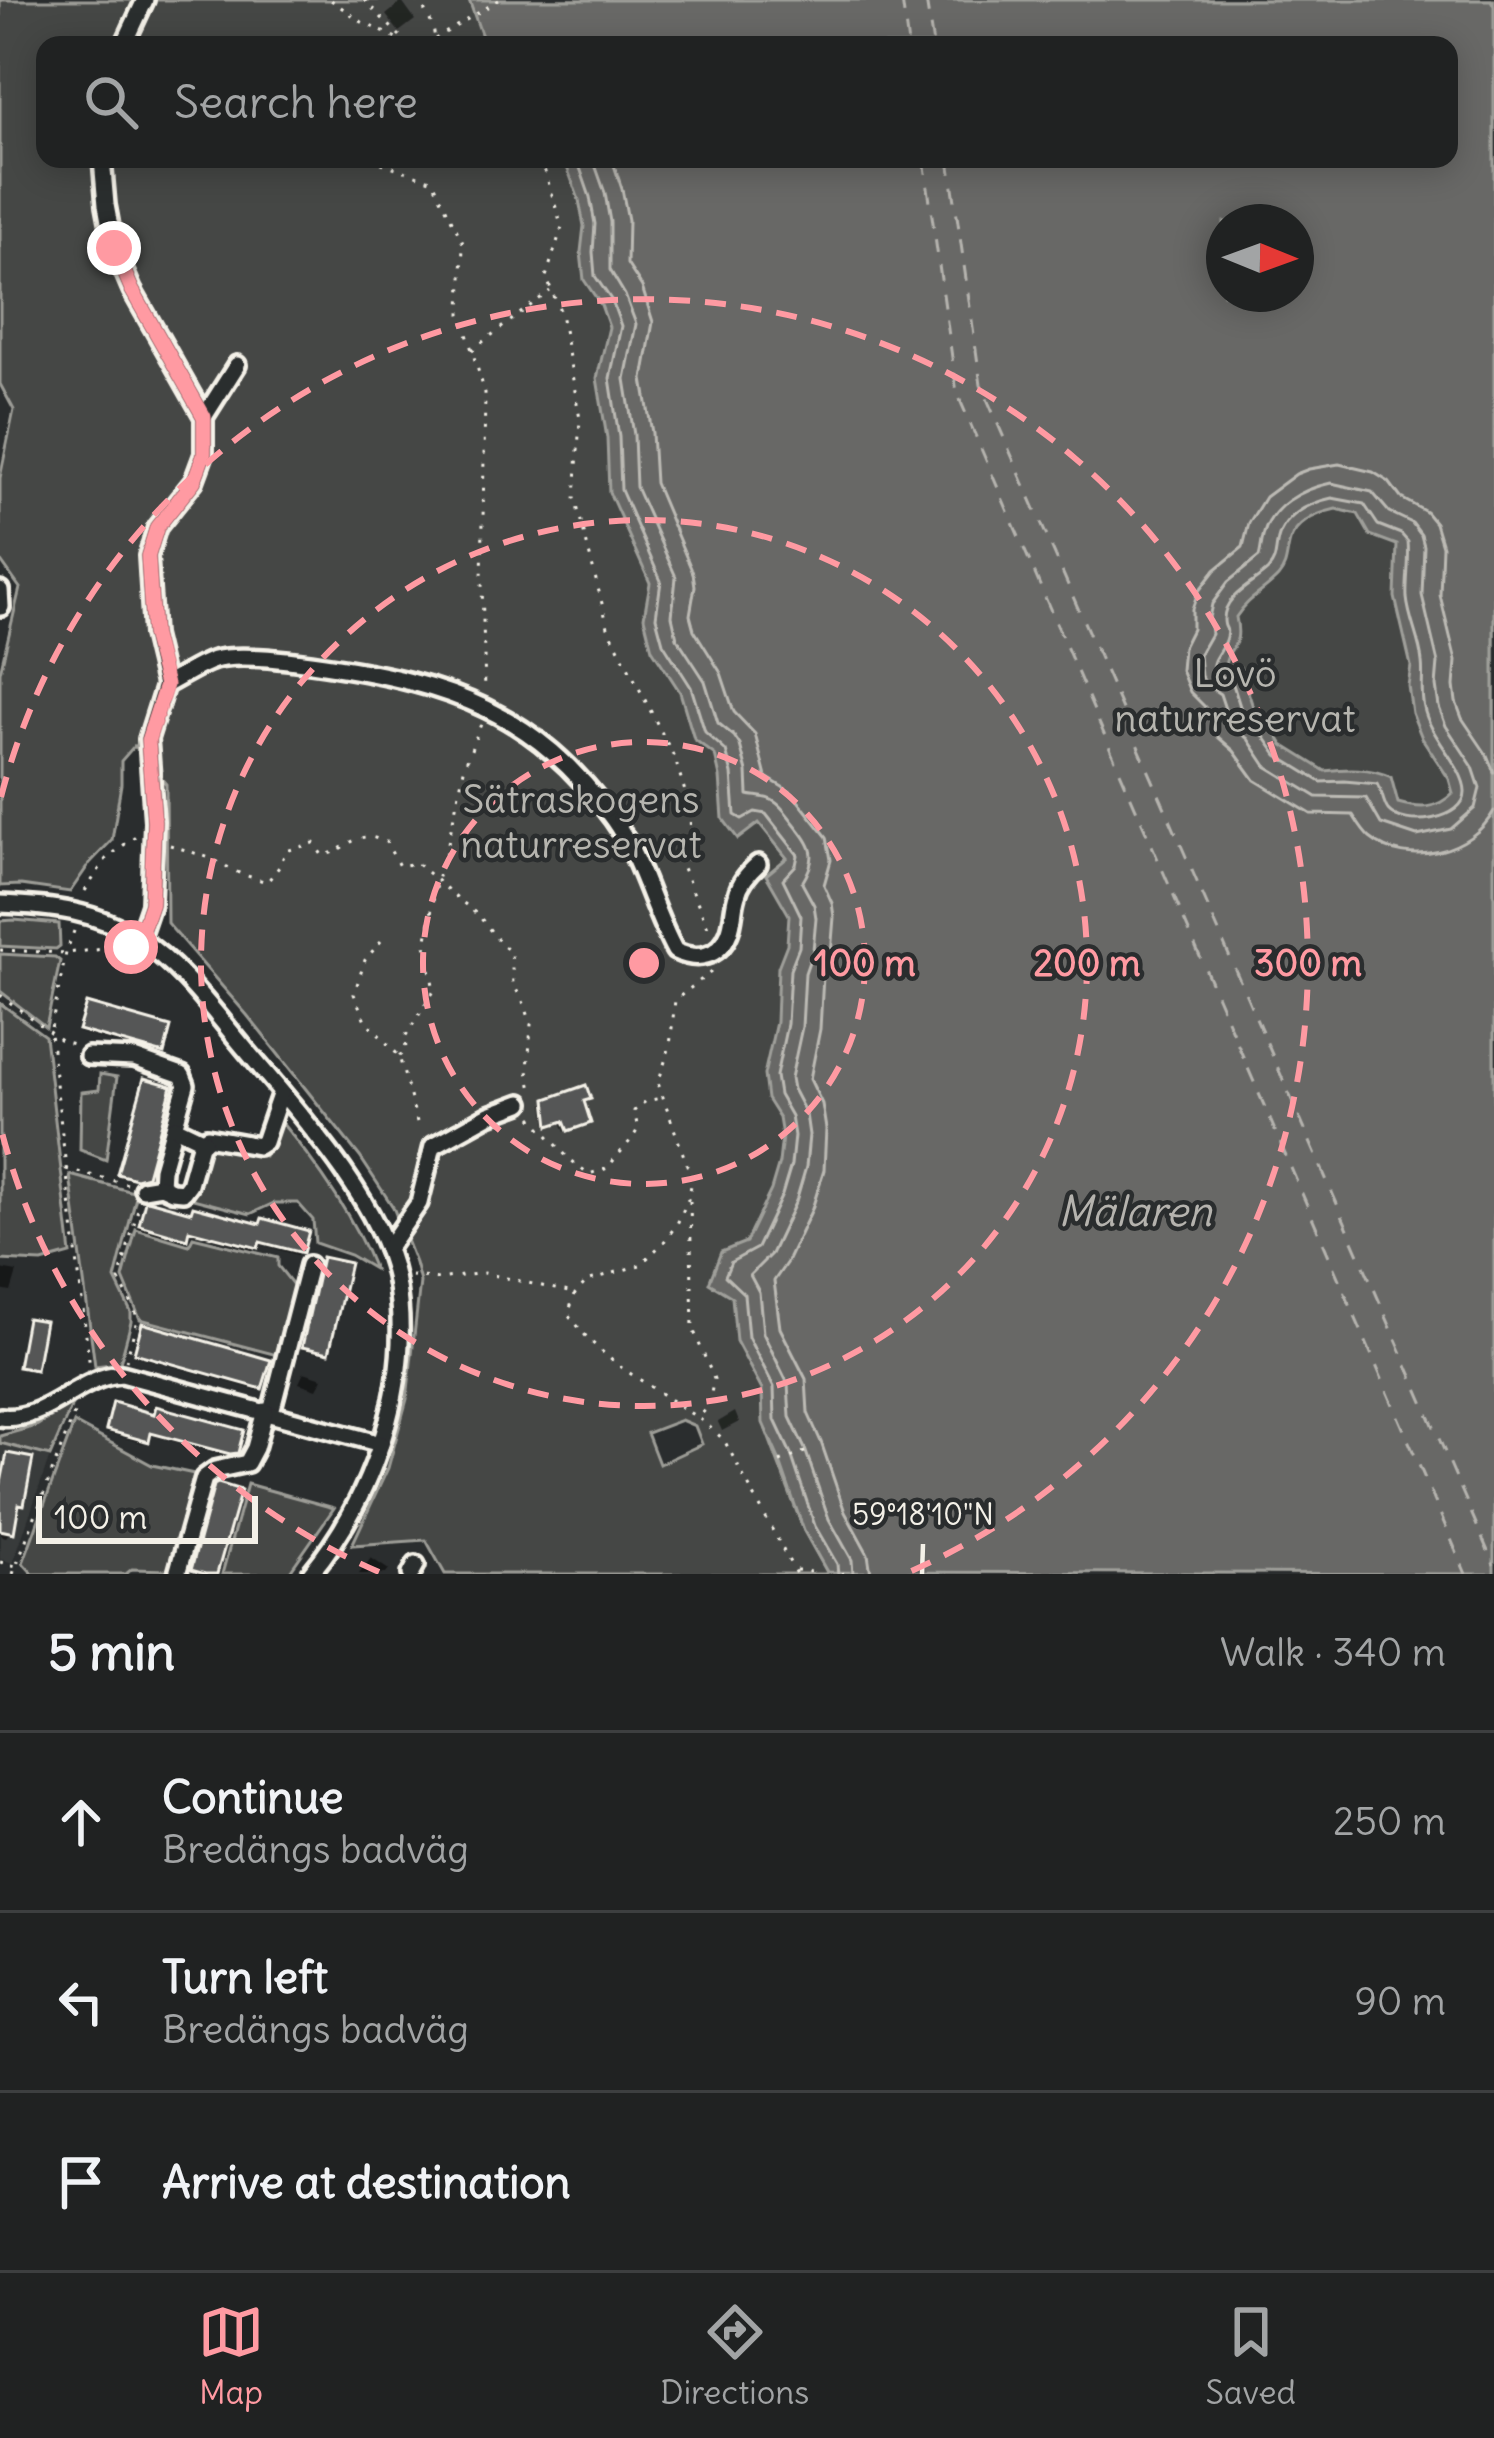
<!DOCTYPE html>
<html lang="en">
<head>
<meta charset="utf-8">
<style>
  :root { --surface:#202222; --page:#282a2a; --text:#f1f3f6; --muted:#a2a4a5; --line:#3d3f40; --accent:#ff9aa2 }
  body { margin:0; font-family:Delius,sans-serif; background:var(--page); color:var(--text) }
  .compass { position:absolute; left:1206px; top:204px; width:108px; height:108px; border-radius:50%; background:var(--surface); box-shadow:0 6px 30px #0003; rotate:91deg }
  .scale { position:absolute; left:36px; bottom:30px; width:222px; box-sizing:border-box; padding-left:12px; border:6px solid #f4f1e8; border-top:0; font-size:33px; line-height:42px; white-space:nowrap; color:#f4f1e8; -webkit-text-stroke:9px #2a2d2e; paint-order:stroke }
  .stop { position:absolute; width:36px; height:36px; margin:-27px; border:9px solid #ff9aa2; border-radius:50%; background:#fff }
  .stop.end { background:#ff9aa2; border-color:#fff; box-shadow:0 3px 12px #0008 }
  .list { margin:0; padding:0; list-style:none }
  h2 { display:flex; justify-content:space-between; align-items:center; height:156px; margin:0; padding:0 48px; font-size:51px }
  h2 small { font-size:39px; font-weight:400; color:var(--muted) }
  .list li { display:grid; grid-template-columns:78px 1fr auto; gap:36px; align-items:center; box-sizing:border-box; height:180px; padding:0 48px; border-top:3px solid var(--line) }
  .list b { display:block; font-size:45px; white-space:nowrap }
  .list p { margin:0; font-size:39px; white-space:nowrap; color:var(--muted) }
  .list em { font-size:39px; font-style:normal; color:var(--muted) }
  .icon { flex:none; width:66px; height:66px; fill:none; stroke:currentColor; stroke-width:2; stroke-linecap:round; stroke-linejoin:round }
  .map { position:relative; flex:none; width:1494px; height:1574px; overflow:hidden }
  .search { position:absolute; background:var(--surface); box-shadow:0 6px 30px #0003; left:36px; right:36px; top:36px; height:132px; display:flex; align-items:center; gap:30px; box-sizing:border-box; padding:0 42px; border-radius:24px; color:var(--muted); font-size:45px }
  .sheet { height:696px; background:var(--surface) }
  nav { display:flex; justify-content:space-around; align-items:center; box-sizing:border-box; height:168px; border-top:3px solid var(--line); background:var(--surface); font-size:33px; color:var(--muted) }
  nav a { display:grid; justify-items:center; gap:6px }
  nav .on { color:var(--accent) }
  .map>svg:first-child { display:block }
</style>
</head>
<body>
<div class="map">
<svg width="1494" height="1574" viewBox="0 0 1494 1574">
  <rect width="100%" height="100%" fill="#2a2d2e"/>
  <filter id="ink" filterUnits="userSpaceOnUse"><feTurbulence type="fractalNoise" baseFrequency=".00833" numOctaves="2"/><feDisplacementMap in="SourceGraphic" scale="24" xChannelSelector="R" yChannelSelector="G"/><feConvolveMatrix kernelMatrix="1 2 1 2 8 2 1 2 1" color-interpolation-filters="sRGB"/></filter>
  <g filter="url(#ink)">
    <!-- built -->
    <polygon fill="#373a3a" points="0,1443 50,1456 13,1563 0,1559"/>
    <!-- green -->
    <g fill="#444645" stroke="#9c9c96" stroke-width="3" fill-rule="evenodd">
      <path d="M0,0h742l31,45h-728v114h1404v-114l-422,-45h467v1333l-728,97 38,101 23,41 -2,2h-380l-19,-34 -74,5 36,-77 19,-69 13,-117 -5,-19 -22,-56 -33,-50 -113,-142 -80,-92 -1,-139 -32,-38 -13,15v23l-9,56 -22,23 -20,29 -49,-7 -21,1v-214l20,-84 -20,-28v-82l14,-68 -14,-26zM1224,222h72v72h-72zM681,1420l14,6 7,18 -43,20 -12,-31z"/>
      <polygon points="14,920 59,924 60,946 56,949 0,946 0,921"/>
      <polygon points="0,954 55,957 60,961 46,1027 0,991"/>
      <polygon points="0,1003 45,1036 71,1254 42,1262 0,1260"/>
      <polygon points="100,1074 117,1077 106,1160 80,1150 81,1092 99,1090"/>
      <path d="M276,1116c39,46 76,97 98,153l-24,-14 -35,-12 -2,-23 -15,-17h-24l-24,11 -61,-16 15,-57 60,15z"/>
      <polygon points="70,1175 137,1193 115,1279 131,1312 131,1322 120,1363 95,1366"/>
      <polygon points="136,1229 189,1245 193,1237 278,1258 278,1266 298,1291 277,1355 140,1319 123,1278"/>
      <polygon points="73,1403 50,1456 0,1443 0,1436 36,1426"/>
      <polygon points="74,1423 152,1465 194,1474 169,1570 132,1569 126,1574 33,1574 23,1563"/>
      <polygon points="247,1484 334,1508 288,1574 222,1574"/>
    </g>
    <!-- water -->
    <path fill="#676866" stroke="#9f9f9a" stroke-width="3" fill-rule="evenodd" d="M469,0h1022l3,6v1568l-667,-2 -23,-41 -25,-72 -16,-36 -1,-33 -26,-49 -4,-44 -23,-14 12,-31 25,-10 25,-52 8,-27 3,-27 -3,-18 -12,-19 -3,-24 12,-53 2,-55 9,-23 2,-29 -23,-40 21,-17 -28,-35 -21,16 -15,-20 -3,-42 -5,-22 -21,-16 -14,-47 -28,-43 -8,-32 6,-34 -41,-91 -2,-54 -10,-60 12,-51 -8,-22 -17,-25 -3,-28 3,-26 -5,-26 -15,-41h885v-114h-964zM1224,222h72v72h-72zM1336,509l22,5 12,21 27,10 -2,52 16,69 -3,20 4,27 10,25 27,41 4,14c-17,17 -33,16 -55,10l-7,-26c-21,-10 -44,-9 -66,-6l-42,-26 -16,-26 -13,-9 -14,-43 -15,-1c3,-23 18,-15 11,-49 13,-20 27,-24 42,-40 10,-11 8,-23 12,-36 7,-19 28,-28 46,-32z"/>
    <!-- shadow -->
    <g fill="#0007">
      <polygon points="402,2 415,20 399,32 386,15"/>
      <polygon points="87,1006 161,1053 158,1055 77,1032"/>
      <polygon points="547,1101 581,1102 584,1125 565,1132 561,1122 547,1127 544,1104"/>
      <polygon points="146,1204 190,1215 194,1209 300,1252 298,1255 256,1243 253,1250 186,1231 181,1240 138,1228"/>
      <polygon points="323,1260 327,1352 324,1354 301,1349"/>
      <polygon points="0,1269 17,1272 11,1292 0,1290"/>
      <polygon points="141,1330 260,1388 257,1390 133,1355"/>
      <polygon points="304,1372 323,1378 317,1389 299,1383"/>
      <polygon points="112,1409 153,1416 157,1409 235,1451 226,1456 148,1434 143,1443 105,1432"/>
      <polygon points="735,1412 739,1422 722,1431 718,1422"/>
      <polygon points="8,1456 21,1503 15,1509 11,1531 6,1537 0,1535 0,1475 3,1461"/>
      <polygon points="371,1558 389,1570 386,1574 359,1574"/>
    </g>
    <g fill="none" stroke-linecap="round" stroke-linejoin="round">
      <!-- shore -->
      <g stroke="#bcbab4" stroke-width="3">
        <polyline points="577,159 590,197 595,224 593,252 595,276 612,301 621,326 610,378 619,437 621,490 661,581 656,617 663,643 691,687 705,732 726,751 732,774 735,815 742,819 755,812 766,814 798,855 796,865 783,879 801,916 799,947 790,970 787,1024 776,1076 779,1095 791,1116 794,1136 791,1165 782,1195 757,1248 731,1262 725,1276 744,1294 748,1337 774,1387 775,1420 791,1454 815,1526 837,1564 838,1574"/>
        <path d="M593,159l12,34 5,29v48l15,25 11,29 -11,55 9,56 2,52 40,90 -4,39 5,22 28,43 13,42 16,13 6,9 7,27 1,23c8,2 19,1 27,7 8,5 13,14 19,21 19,24 25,32 8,60l12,22 2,13 -3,32 -8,23 -3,54 -11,51 2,11 13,25 3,21 -3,32 -10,34 -25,53 -21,21 9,17 4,41 25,51 2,33 15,32 24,70 23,41 1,14"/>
        <polyline points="612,159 622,189 628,220 627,264 642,287 653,322 643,379 652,433 655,483 693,573 695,586 690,615 694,630 721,673 734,712 755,734 766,777 791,792 827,837 831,860 824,885 832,903 834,917 831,954 823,976 820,1029 810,1079 822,1104 826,1129 824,1170 812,1209 787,1262 774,1281 780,1328 806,1379 808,1413 821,1442 845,1512 868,1554 871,1574"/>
        <path d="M1331,483l41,9 17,20 23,11 9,12 3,11 -2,49 16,68 -2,23 3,21 7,19 27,41 7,21 -5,20 -24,21 -34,7 -36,-12 -15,-26 -49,-1 -51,-31 -18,-27 -18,-15 -10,-30 -12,-8 -7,-10 -2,-21 12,-21 -2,-16 3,-14 16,-22 31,-25c2,-6 2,-13 4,-20 7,-31 39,-48 68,-54z"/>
        <path d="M1332,498l32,6 14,21 23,9 7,8c2,19 -2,38 -1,56 2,22 13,42 15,64 2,15 -2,30 2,46 6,29 40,59 41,83 1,29 -61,38 -77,19 -5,-7 -6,-19 -10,-26l-34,-3 -23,1 -44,-27 -19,-27 -15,-12 -11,-35c-36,-14 -11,-23 -6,-44 3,-12 -2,-5 -2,-18 0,-24 30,-35 44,-49 8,-9 7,-15 9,-26 4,-27 31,-41 55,-46z"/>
        <path d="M1494,772l-7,-17 -25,-37 -6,-16 -2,-16 2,-25 -16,-66 2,-49 -7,-23 -9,-11 -25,-14 -12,-16 -16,-10 -34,-8 -30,5 -13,5 -31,23 -16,26 -6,24 -28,23 -17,22 -6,17v20l-9,18 -2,23 9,22 15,15 13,30 16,14 21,29 56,34 42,1c5,8 9,16 17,23 38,31 102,14 124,-27"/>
      </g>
      <!-- ferry -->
      <g stroke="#b5b3ae" stroke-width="3" stroke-dasharray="15 12" stroke-linecap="butt">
        <polyline points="902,0 908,45"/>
        <polyline points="926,0 933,45"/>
        <polyline points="924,159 957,393 1466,1574"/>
        <polyline points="949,159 981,385 1494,1565"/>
      </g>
    </g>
    <!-- building -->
    <g fill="#555756" stroke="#f4f1e8" stroke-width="3">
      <polygon points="86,1003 171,1027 164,1054 78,1030"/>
      <polygon points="144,1078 172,1086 147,1176 136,1179 117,1174"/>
      <polygon points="586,1085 591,1099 584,1101 591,1123 568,1131 564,1121 549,1126 546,1099"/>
      <polygon points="148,1200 191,1212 193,1206 260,1224 262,1218 309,1231 303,1253 260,1242 258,1248 189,1230 187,1239 139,1225 145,1201"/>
      <polygon points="322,1257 350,1263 329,1353 302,1347"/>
      <polygon points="27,1318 45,1321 36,1370 18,1367"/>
      <polygon points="142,1323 271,1360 262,1389 134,1353"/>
      <polygon points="113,1402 154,1414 156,1406 244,1430 238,1453 230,1454 151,1433 149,1442 106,1430"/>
      <polygon points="7,1453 33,1458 24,1505 19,1504 14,1533 0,1530 0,1488"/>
      <polygon points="218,1483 241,1490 217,1574 205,1574 191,1570 214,1485"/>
    </g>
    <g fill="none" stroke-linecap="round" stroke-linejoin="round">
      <!-- minor casing -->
      <g stroke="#f4f1e8" stroke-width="24">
        <g id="minor">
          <polyline points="124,45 145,0"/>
          <polyline points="102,159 106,205 114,248 132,290 204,417 204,454 194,481 157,527 148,556 153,635 165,685 148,739 154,821 151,904 139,939"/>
          <polyline points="204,417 237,365"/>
          <polyline points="0,590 1,607"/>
          <path d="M165,685c16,-8 33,-20 49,-25 25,-7 84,1 110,5 126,19 210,46 289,154 28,39 39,90 62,132 21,10 44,7 54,-18 5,-12 4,-26 8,-38 3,-13 11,-22 21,-31"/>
          <path d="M0,904c50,2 96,6 139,35 43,28 74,72 107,111 50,60 133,149 149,226 20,101 -21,221 -85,298"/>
          <polyline points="88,1056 134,1058 182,1075 186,1085 162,1169 161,1186"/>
          <polyline points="204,1141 207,1137 258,1146 264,1142 281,1092"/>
          <polyline points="143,1189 161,1186 172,1191 183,1192 189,1184 200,1145 204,1141 175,1127"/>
          <polyline points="387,1249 419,1203 433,1146 489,1115 521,1103"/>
          <polyline points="271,1412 309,1265"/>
          <path d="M0,1417c46,6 77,-41 122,-43l259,70"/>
          <polyline points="177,1574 204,1478 215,1470 247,1463 255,1448 265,1411"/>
          <polyline points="411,1574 416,1565"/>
        </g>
      </g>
      <!-- path -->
      <g stroke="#f4f1e8" stroke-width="3" stroke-dasharray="3 9" stroke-linecap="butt">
        <polyline points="331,0 362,22 411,45"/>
        <polyline points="364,0 405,41"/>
        <path d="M417,0c10,13 20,29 17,45"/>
        <polyline points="435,39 499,0"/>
        <polyline points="370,159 433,181 463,243 461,314 485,393 482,584 485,691"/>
        <polyline points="541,159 562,227 546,277 561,313 580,419 575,498 608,627 675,759 690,808 691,849 683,868 710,932"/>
        <polyline points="472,350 550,291"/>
        <path d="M170,845l40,13 31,16 26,8 12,-15 7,-16 28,-8 8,12c17,-1 28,-17 44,-18 7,-1 13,3 20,5l13,24 17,-3 63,53 23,29 9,7 2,32 12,21 6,19 -3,47 5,23"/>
        <polyline points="85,891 106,859 138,834"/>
        <polyline points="74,931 66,953 50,1033 90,1368"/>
        <polyline points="381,941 365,960 354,994 365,1020 399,1056 417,1122"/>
        <polyline points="0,950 66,953 124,947"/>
        <polyline points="711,972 675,1000 670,1046 658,1083 692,1179 689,1197 677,1224 663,1243 640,1265 587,1281 575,1294 568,1314 589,1340 616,1364 704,1422 724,1440 796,1574"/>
        <polyline points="0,995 62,1041 77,1045"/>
        <polyline points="399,1056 406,1050 405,1037 434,991 426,945 436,883 446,852 465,765 481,724"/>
        <path d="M532,1117l36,41 21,16 19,-6c9,-14 22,-24 30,-39l-4,-18 12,-10 15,-3"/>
        <polyline points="66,1169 127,1184"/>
        <polyline points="690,1201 693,1329 714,1379 708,1407 699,1417"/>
        <polyline points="411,1276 439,1279 484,1273 573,1293"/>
        <polyline points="126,1361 137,1320 135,1310 119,1280 139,1205"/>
        <polyline points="780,1462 807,1451"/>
        <polyline points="0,1562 16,1566"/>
        <polyline points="796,1570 806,1570 813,1574"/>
        <polyline points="13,1574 76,1409"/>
        <polyline points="841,1574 846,1572"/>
        <polyline points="894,1574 895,1573"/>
      </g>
      <!-- minor -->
      <use href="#minor" stroke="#2a2d2e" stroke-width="15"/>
    </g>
  </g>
  <g fill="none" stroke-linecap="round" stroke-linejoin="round" filter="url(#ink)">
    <!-- route -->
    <polyline stroke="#ff9aa2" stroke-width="15" points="114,248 132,290 204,417 204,454 194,481 157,527 148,556 153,635 166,685 148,740 154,821 151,904 139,939 131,947"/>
  </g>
  <!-- ticks -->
  <path fill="none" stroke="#f4f1e8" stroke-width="4.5" d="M922,1574l1,-30"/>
  <!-- distance rings -->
  <g fill="none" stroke="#ff9aa2" stroke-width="6" stroke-dasharray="21 15">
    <circle cx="644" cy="963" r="221"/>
    <circle cx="644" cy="963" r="443"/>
    <path d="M379 1572A664 664 0 0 1 1 1129M1 797A664 664 0 1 1 909 1572"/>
  </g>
  <g text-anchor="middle" stroke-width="9" stroke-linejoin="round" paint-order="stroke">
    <!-- park labels -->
    <g font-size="39" fill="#b6b5af" stroke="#2a2d2e">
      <text x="1235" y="687">Lovö<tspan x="1235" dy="45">naturreservat</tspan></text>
      <text x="581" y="813">Sätraskogens<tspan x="581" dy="45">naturreservat</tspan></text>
    </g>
    <!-- water labels -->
    <g font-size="42" font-style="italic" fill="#b5b3ae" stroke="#2a2d2e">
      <text x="1135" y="1226">Mälaren</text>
    </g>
  </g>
  <g font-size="30" text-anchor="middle" fill="#f4f1e8" stroke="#2a2d2e" stroke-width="9" stroke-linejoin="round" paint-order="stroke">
    <text x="923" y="1525">59°18'10"N</text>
  </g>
  <circle cx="644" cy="963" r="18" fill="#ff9aa2" stroke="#2a2d2e" stroke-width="6"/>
  <g font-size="36" text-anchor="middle" font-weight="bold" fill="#ff9aa2" stroke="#2a2d2e" stroke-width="9" stroke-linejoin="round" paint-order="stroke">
    <text x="865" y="976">100 m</text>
    <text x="1087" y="976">200 m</text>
    <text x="1308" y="976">300 m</text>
  </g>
</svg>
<svg class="compass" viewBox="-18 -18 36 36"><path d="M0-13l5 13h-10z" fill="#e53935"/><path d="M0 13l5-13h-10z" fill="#a2a4a5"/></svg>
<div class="scale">100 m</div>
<div class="stop" style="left:131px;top:947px"></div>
<div class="stop end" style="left:114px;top:248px"></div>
<div class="search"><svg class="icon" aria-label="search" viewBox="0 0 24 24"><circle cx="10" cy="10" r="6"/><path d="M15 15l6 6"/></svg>Search here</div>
</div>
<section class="sheet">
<h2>5 min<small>Walk · 340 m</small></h2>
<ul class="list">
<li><svg class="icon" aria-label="ahead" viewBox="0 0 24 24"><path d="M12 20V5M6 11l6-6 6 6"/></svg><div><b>Continue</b><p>Bredängs badväg</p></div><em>250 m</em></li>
<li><svg class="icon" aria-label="left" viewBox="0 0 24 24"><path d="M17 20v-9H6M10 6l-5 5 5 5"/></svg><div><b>Turn left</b><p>Bredängs badväg</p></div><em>90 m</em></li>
<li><svg class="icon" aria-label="arrive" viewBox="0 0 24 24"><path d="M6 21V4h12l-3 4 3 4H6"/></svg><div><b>Arrive at destination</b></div></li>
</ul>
</section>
<nav>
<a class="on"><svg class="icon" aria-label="map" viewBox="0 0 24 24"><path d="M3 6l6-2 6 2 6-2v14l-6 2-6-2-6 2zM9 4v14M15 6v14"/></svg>Map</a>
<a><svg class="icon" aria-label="directions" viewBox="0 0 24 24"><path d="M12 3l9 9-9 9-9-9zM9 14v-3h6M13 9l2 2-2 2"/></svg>Directions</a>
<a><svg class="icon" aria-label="saved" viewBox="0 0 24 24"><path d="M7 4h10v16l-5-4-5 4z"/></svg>Saved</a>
</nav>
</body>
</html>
